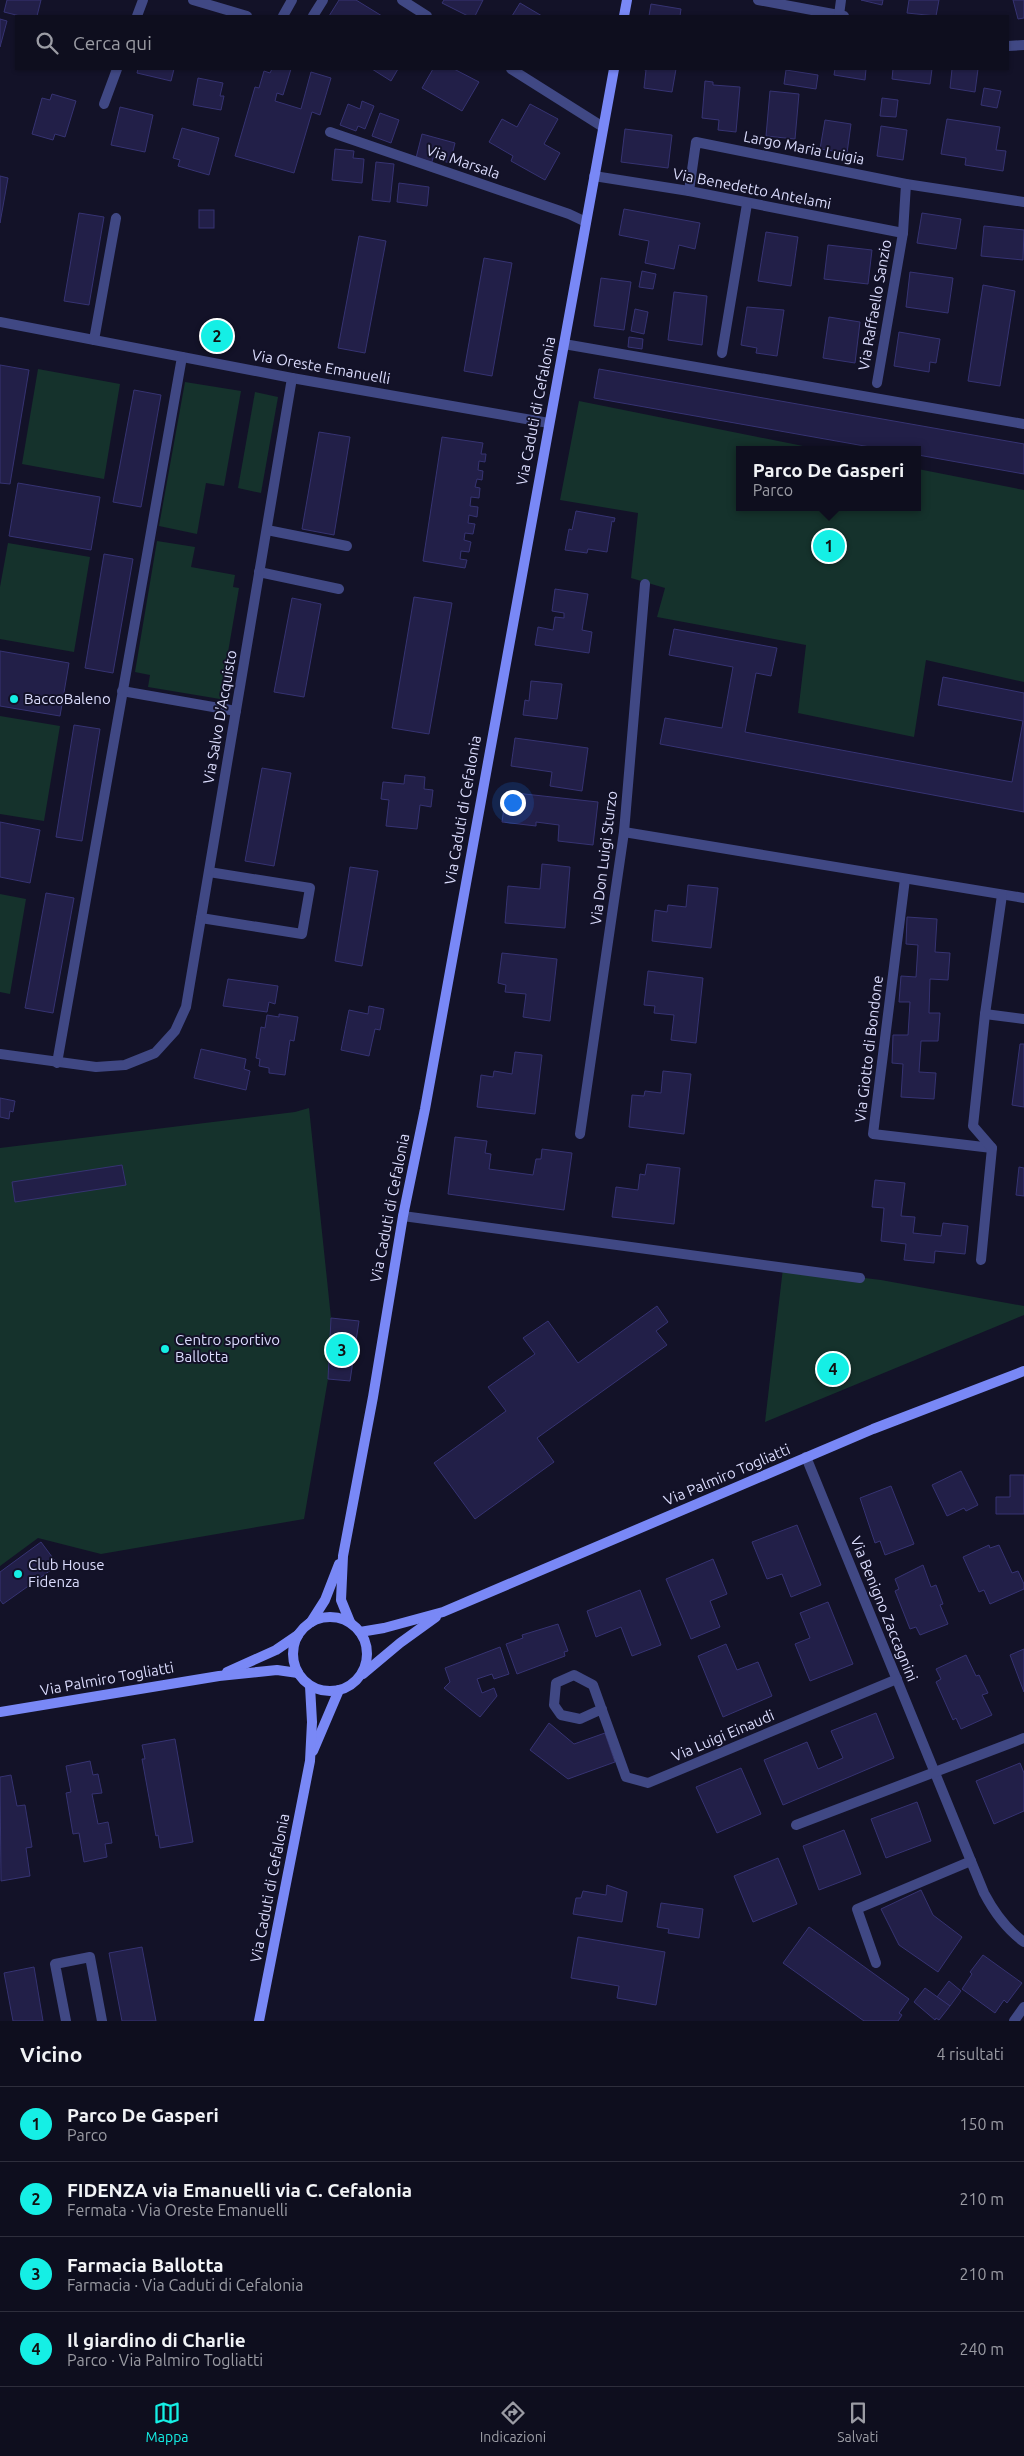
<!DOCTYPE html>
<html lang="it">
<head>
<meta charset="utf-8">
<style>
  :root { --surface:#0e0e1e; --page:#171727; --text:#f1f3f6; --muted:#9b9ca4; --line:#2e2e3c; --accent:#15efe5 }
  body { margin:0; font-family:Ubuntu,sans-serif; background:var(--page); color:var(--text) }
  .you { position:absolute; left:512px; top:802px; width:18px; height:18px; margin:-12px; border:4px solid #fff; border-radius:50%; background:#1a73e8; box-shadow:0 0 0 8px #1a73e833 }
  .badge { display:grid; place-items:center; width:32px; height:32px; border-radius:50%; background:var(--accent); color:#111; font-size:16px; font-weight:700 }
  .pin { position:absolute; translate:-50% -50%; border:2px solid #fff; box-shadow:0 1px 5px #0006 }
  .popup { position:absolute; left:736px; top:446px; width:185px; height:65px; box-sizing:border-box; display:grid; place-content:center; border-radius:0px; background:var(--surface); filter:drop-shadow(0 1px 4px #0005); font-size:16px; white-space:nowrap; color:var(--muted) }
  .popup b { font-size:19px; color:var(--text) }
  .popup::after { content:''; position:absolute; left:50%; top:100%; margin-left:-10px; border:10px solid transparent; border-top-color:var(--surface) }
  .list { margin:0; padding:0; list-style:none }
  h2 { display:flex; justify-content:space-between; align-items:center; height:65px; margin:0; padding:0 20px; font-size:21px }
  h2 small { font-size:16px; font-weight:400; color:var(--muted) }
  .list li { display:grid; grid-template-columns:32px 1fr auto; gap:15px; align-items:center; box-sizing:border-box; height:75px; padding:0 20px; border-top:1px solid var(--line) }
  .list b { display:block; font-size:19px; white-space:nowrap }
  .list p { margin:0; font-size:16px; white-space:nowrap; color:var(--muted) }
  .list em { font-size:16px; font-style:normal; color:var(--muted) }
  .icon { flex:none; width:28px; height:28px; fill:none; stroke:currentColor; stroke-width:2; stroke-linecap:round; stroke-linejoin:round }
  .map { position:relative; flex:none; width:1024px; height:2021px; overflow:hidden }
  .search { position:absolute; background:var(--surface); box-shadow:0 1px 4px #0004; left:15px; right:15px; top:15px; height:55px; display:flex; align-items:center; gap:12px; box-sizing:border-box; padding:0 18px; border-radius:0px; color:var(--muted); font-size:19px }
  .sheet { height:365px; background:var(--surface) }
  nav { display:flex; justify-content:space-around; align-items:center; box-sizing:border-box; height:70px; border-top:1px solid var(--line); background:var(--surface); font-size:14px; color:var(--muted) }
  nav a { display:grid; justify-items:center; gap:2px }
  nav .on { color:var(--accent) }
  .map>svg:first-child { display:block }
</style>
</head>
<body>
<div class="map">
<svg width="1024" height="2021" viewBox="0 0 1024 2021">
  <rect width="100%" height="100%" fill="#131228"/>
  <!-- green -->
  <g fill="#15322c">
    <polygon points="38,369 120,384 104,479 22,464"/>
    <polygon points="185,382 241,391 224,486 206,483 197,534 159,526"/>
    <polygon points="255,392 278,397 261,493 238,488"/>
    <polygon points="579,401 823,450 740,450 740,507 918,507 918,469 1024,490 1024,682 926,660 914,737 798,713 806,645 657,617 665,588 631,578 638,513 560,500"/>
    <polygon points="157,541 195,547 191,567 235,575 233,587 239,588 220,699 148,687 150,675 135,672"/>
    <polygon points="8,543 90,557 74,652 0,639 0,587"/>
    <polygon points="0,716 60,726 44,821 0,814"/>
    <polygon points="0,894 26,899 10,994 0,992"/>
    <polygon points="309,1108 331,1318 328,1379 304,1519 101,1554 38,1538 0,1566 0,1148 295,1112"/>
    <polygon points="783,1268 881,1280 1024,1306 1024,1315 765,1422"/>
  </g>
  <!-- building -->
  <g fill="#221f48" stroke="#363372">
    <polygon points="7,0 41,0 37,16 20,16 4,12"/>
    <polygon points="339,0 356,0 382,16 329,16"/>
    <polygon points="444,0 483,0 475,16 468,16 442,3"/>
    <polygon points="861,0 883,0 882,5"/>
    <polygon points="909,0 939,0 936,16 907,13"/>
    <polygon points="1013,0 1024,0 1024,18 1018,19"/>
    <polygon points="520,3 542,16 512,16"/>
    <polygon points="651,4 681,9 680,16 649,16"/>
    <polygon points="0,19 7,21 0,47"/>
    <polygon points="138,69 174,69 171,81 137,73"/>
    <polygon points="272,69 291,69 283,95 277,93 275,101 301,109 311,72 331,78 320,115 312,112 294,173 235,156 255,87 259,88 264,71 270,73"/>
    <polygon points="372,69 398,69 391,81"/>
    <polygon points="433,69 454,69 479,82 462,111 422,88"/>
    <polygon points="641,69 676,69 672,92 644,88 646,70"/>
    <polygon points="835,69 866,69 865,80 834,75"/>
    <polygon points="893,69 932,69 930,84 892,79"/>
    <polygon points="952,69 978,69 975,92 950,88"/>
    <polygon points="786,70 818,75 816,89 784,84"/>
    <polygon points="198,78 223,83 220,96 224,96 221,110 193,105"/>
    <polygon points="705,81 713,82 713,85 740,87 736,132 718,130 719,120 702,118"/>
    <polygon points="984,88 1001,91 997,108 981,105"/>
    <polygon points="770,91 799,94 795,139 766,136"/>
    <polygon points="52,94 76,101 65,137 55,134 53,140 32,134 42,98 50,100"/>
    <polygon points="882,98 898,100 896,117 880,116"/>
    <polygon points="362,101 374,106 365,129 358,126 356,131 340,125 348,104 360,109"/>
    <polygon points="530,104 558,119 544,144 560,153 545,180 511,161 513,156 489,142 502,119 517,127"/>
    <polygon points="120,107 153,115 145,152 111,145"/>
    <polygon points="380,113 399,120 391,143 372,136"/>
    <polygon points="947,119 1000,127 996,150 1006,151 1003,171 965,165 966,158 941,154"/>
    <polygon points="825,120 851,124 847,153 820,149"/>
    <polygon points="881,126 907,130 903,160 877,156"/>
    <polygon points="182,128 219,138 209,175 178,166 180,160 173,158"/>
    <polygon points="625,129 672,135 668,168 621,162"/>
    <polygon points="422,134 455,143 450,163 433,158 432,162 416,158"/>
    <polygon points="335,149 354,151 353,158 364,159 362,183 332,180"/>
    <polygon points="376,162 394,164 390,202 372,200"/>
    <polygon points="0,176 8,178 0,223"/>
    <polygon points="399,183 429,187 427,206 397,202"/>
    <polygon points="624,209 700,223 695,249 679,245 674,269 645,263 649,241 619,235"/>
    <rect x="199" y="210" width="15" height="18"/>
    <polygon points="79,213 104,217 89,305 64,301"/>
    <polygon points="922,213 961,219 956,249 917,243"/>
    <polygon points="984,226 1024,230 1023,260 981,256"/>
    <polygon points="766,232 798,237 791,286 758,281"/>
    <polygon points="359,236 386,241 365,353 338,348"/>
    <polygon points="828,245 872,250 868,284 824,279"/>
    <polygon points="484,258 512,263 492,376 464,371"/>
    <polygon points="642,271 656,274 653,289 639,287"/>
    <polygon points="910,272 953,278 948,313 906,307"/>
    <polygon points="601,278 631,282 624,330 594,326"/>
    <polygon points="983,285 1015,291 1000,386 968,381"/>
    <polygon points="674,292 707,296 702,345 668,340"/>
    <polygon points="747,307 784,310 777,356 756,353 757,348 741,345"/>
    <polygon points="635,309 648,312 644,334 631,331"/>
    <polygon points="829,317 860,322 855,363 823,358"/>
    <polygon points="899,332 940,339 936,363 930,362 929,372 894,366"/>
    <polygon points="629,337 643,339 642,349 628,347"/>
    <polygon points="0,365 29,370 10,484 0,483"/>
    <polygon points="599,369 1024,444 1024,474 918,455 918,450 887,450 594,398"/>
    <polygon points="134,390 161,395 141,507 113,502"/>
    <polygon points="319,432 350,437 334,535 302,529"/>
    <polygon points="442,437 483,443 481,454 486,454 485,462 479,461 478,470 483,471 482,480 477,479 475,487 480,488 479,498 471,497 470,506 478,507 477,517 469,515 468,523 475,524 473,534 465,533 464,540 471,542 469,552 461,551 460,559 467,560 465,568 423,561"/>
    <polygon points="18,483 100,497 91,550 9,536"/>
    <polygon points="576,511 615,518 614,522 612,521 607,552 588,549 587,553 565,550 569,529 572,530"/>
    <polygon points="104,554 133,559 113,673 85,668"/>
    <polygon points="555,589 588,594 582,630 592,632 589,653 535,645 538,627 553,630 555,617 564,618 564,613 552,611"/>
    <polygon points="414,597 452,603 429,734 392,728"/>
    <polygon points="292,598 321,604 304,697 274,692"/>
    <polygon points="674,629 777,648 771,676 756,673 745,732 1012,782 1023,721 938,705 943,677 1024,693 1024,812 660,744 665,718 722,728 733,667 669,655"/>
    <polygon points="0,651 69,663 60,716 0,706"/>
    <polygon points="531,681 562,684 557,719 523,715 525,700 529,701"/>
    <polygon points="74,725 100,729 82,841 56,837"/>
    <polygon points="515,738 588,748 582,791 550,786 552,772 511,766"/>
    <polygon points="262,768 291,773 274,866 245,861"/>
    <polygon points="405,775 425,777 424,789 433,790 431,807 420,805 417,829 386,826 389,800 381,799 383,782 404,784"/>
    <polygon points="506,792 598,802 593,845 558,841 559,825 536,822 536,826 502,822"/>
    <polygon points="0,822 40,830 30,883 0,877"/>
    <polygon points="542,864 570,867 565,928 505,923 508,886 540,889"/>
    <polygon points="350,867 378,871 362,966 335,961"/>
    <polygon points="688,885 718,888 711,948 652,941 655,910 667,912 668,905 686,907"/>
    <polygon points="46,893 74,898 53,1013 25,1008"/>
    <polygon points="907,917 937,919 935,952 950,953 948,980 930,979 929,1013 940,1013 938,1041 921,1041 919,1072 936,1073 934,1099 901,1097 903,1064 892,1063 893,1035 908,1035 910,1002 899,1002 901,976 916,977 918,945 906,944"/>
    <polygon points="502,953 557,959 550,1021 523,1017 526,994 505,992 506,985 498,983"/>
    <polygon points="648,971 703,978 696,1043 671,1040 674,1015 654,1013 655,1006 644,1005"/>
    <polygon points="228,979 278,986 275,1004 269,1002 267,1012 223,1006"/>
    <polygon points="369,1006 384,1009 380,1030 375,1029 369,1056 341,1050 349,1010 368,1014"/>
    <polygon points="279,1014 298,1017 294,1041 290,1040 285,1075 269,1073 269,1068 259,1066 260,1059 256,1058 261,1027 265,1028 267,1015 279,1017"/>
    <polygon points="1020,1044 1024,1044 1024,1107 1012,1105"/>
    <polygon points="201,1049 246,1059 244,1069 250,1071 246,1090 194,1078"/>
    <polygon points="515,1052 542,1055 535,1114 477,1107 481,1075 493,1077 494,1071 512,1074"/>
    <polygon points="663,1071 691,1074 684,1134 629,1127 632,1095 644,1096 645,1091 661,1093"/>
    <polygon points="0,1098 15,1101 13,1112 10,1111 9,1119 0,1117"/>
    <polygon points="455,1137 487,1141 485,1153 491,1154 489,1169 533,1175 536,1159 541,1159 542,1149 572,1153 564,1210 448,1194"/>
    <polygon points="647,1164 680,1168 674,1224 612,1217 616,1187 638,1190 640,1174 645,1175"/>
    <polygon points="122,1165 126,1185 15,1202 12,1182"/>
    <polygon points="1019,1167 1024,1168 1024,1196 1016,1195"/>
    <polygon points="875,1180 905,1183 901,1216 915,1217 913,1233 941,1236 943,1223 968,1226 965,1254 935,1251 934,1263 904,1260 906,1244 881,1241 884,1208 872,1207"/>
    <polygon points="657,1306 668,1322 656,1331 667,1345 537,1438 554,1462 475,1519 434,1463 506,1411 488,1387 535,1354 523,1338 548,1321 578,1363"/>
    <polygon points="331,1318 359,1321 350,1381 328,1379"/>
    <polygon points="961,1471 978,1505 966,1511 964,1508 947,1516 932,1485"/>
    <polygon points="1010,1475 1024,1475 1024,1514 996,1514 996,1497 1010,1497"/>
    <polygon points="891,1486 914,1544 885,1555 880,1541 875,1543 860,1498"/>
    <polygon points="797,1525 821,1585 791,1597 782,1574 767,1579 752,1542"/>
    <polygon points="41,1542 58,1565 3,1604 0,1600 0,1572"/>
    <polygon points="989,1545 990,1548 999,1545 1012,1573 1018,1571 1024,1584 1024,1589 990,1604 984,1590 979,1592 963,1557"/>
    <polygon points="713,1559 727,1594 710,1601 720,1627 691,1639 666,1579"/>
    <polygon points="923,1565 931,1587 936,1585 943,1604 940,1605 948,1624 920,1635 916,1627 910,1629 895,1591 899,1589 895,1579"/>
    <polygon points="640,1590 661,1645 632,1656 621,1627 596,1637 587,1611"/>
    <polygon points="828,1602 853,1664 810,1681 795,1644 810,1638 800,1613"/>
    <polygon points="558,1624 568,1651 564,1652 565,1656 517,1674 506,1644 523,1638 522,1635"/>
    <polygon points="726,1644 737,1670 758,1662 772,1696 723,1717 698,1656"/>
    <polygon points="500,1647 509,1674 494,1679 492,1674 477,1679 482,1693 494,1688 497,1696 480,1717 444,1688 450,1682 445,1668"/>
    <polygon points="1024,1649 1024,1692 1010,1655"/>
    <polygon points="966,1655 976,1676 979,1675 988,1693 982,1695 992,1715 961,1729 956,1718 953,1720 936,1682 941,1679 936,1669"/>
    <polygon points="876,1713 894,1758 783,1805 764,1760 807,1742 818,1769 843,1758 831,1731"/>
    <polygon points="549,1723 574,1744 605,1733 615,1762 568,1779 530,1750"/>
    <polygon points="175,1739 193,1842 160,1848 158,1835 156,1836 142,1759 145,1759 142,1745"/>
    <polygon points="90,1761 93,1775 98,1774 102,1793 92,1794 98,1824 108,1822 112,1843 105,1844 107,1857 84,1862 79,1833 73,1834 66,1793 71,1792 66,1766"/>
    <polygon points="1020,1763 1024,1773 1024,1811 994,1824 976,1781"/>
    <polygon points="741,1768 761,1814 717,1833 696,1787"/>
    <polygon points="11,1775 17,1806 25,1805 32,1847 26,1848 30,1876 1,1881 0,1777"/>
    <polygon points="917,1802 931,1841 886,1858 871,1819"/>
    <polygon points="844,1830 861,1874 819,1890 803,1846"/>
    <polygon points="778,1858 797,1904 753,1922 734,1876"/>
    <polygon points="607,1885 627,1892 622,1922 573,1914 576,1898 581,1898 583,1891 606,1895"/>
    <polygon points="921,1890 933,1915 962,1937 938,1972 899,1945 881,1909"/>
    <polygon points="661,1903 703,1909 699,1938 668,1933 669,1929 657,1927"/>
    <polygon points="809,1927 909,1999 899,2013 902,2015 898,2021 864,2021 783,1963"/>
    <polygon points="578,1937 665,1952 656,2005 617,1998 619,1986 571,1978"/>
    <polygon points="142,1947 156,2021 122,2021 109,1953"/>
    <polygon points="983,1955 1022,1983 1007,2003 1004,2000 995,2013 962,1989 972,1974 970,1972"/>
    <polygon points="34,1967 43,2021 13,2021 4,1973"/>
    <polygon points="949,1981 961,1991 950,2006 937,1997"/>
    <polygon points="925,1988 950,2006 939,2020 936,2018 935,2020 914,2002"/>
  </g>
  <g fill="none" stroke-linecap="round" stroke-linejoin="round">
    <!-- street -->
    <g stroke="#404884" stroke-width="10">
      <polyline points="193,0 247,16"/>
      <polyline points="402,0 427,16"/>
      <polyline points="758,0 844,16"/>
      <polyline points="839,15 841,0"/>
      <polyline points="137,16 143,0"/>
      <polyline points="283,16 292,0"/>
      <polyline points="313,16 323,0"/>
      <polyline points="1008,46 1024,45"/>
      <polyline points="511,69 603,127"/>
      <polyline points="104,104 117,69"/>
      <polyline points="330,132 569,214 586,222"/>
      <polyline points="594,176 689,191 903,233"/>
      <polyline points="689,191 696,142 906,184 1024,202"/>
      <polyline points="0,322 292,378 549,423"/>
      <polyline points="94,340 116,218"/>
      <polyline points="564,344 1024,424"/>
      <polyline points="722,353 747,204"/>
      <polyline points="877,383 903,233 906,184"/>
      <polyline points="267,530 347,546"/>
      <polyline points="259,572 339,589"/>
      <polyline points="122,691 236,711"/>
      <polyline points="624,832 1024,898"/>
      <polyline points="905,879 873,1134 992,1148"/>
      <polyline points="201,918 302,934 310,888 209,872"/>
      <polyline points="985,1014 1024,1019"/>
      <polyline points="0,1054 96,1067 125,1065 155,1053 175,1031 186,1007 292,378"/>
      <polyline points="57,1063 182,357"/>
      <polyline points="580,1134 624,832 645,584"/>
      <polyline points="403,1216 860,1278"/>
      <polyline points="981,1260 992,1148 973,1126 985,1014 1002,895"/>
      <path d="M806,1457l178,436c10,19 22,36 40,49"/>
      <polyline points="602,1709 580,1719 561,1715 554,1705 556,1683 574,1675 593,1685 626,1777 648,1783 897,1679"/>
      <polyline points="796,1825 1024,1738"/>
      <polyline points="876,1963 857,1909 971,1861"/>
      <polyline points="66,2021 55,1964 90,1957 102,2021"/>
      <polyline points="1014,2021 1024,2007"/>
    </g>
    <!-- secondary -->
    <g stroke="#7988f6" stroke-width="10">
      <polyline points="624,16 627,0"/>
      <circle cx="330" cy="1654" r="37"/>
      <polyline points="311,1622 325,1600 339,1564"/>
      <polyline points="350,1622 341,1600 343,1556 373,1397 403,1216 425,1109 614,69"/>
      <polyline points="360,1632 384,1628 443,1612 873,1429 1024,1371"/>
      <polyline points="227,1672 276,1650 298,1635"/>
      <polyline points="363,1674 400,1643 436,1617"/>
      <polyline points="0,1712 219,1676 277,1670 298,1673"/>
      <polyline points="313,1751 339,1690"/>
      <polyline points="259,2021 310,1761 312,1722 310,1686"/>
    </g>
  </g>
  <!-- markers -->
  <g fill="#15efe5" stroke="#131228" stroke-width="2">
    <circle cx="14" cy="699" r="5"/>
    <circle cx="165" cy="1349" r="5"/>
    <circle cx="18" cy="1574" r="5"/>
  </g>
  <g text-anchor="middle" stroke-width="4" stroke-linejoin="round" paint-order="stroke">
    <!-- street labels -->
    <g font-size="15" fill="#dbdcfd" stroke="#131228">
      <text transform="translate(804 148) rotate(11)" y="5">Largo Maria Luigia</text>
      <text transform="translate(463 162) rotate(19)" y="5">Via Marsala</text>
      <text transform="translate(752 189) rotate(11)" y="5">Via Benedetto Antelami</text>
      <text transform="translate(875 305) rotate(-80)" y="5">Via Raffaello Sanzio</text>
      <text transform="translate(321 367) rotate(10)" y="5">Via Oreste Emanuelli</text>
      <text transform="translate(536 411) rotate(-79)" y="5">Via Caduti di Cefalonia</text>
      <text transform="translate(220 717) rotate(-80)" y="5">Via Salvo D'Acquisto</text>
      <text transform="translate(463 810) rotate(-80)" y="5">Via Caduti di Cefalonia</text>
      <text transform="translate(604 858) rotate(-83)" y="5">Via Don Luigi Sturzo</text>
      <text transform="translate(869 1049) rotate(-83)" y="5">Via Giotto di Bondone</text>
      <text transform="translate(390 1208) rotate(-79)" y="5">Via Caduti di Cefalonia</text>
      <text transform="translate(727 1475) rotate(-23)" y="5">Via Palmiro Togliatti</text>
      <text transform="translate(884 1609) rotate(68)" y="5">Via Benigno Zaccagnini</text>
      <text transform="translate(107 1679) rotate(-10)" y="5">Via Palmiro Togliatti</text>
      <text transform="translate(723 1736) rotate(-23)" y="5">Via Luigi Einaudi</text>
      <text transform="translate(270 1888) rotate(-79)" y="5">Via Caduti di Cefalonia</text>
    </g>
    <!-- poi labels -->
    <g font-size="15" fill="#dbdcfd" stroke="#131228" text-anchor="start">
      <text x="24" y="704">BaccoBaleno</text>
      <text x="175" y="1345">Centro sportivo<tspan x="175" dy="17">Ballotta</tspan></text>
      <text x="28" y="1570">Club House<tspan x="28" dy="17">Fidenza</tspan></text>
    </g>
  </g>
</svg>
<div class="you"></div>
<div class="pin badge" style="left:829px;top:546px">1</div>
<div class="popup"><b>Parco De Gasperi</b>Parco</div>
<div class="pin badge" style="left:217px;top:336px">2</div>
<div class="pin badge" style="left:342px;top:1350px">3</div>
<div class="pin badge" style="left:833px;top:1369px">4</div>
<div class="search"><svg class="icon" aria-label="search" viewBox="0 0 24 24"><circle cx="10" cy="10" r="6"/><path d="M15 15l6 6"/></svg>Cerca qui</div>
</div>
<section class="sheet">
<h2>Vicino<small>4 risultati</small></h2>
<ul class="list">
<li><span class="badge">1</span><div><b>Parco De Gasperi</b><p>Parco</p></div><em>150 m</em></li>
<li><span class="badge">2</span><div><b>FIDENZA via Emanuelli via C. Cefalonia</b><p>Fermata · Via Oreste Emanuelli</p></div><em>210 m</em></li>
<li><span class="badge">3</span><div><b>Farmacia Ballotta</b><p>Farmacia · Via Caduti di Cefalonia</p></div><em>210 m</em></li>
<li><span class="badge">4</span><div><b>Il giardino di Charlie</b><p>Parco · Via Palmiro Togliatti</p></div><em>240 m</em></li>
</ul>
</section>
<nav>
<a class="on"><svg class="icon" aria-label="map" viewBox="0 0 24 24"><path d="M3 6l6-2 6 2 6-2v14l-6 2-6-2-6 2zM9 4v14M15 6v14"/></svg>Mappa</a>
<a><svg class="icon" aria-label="directions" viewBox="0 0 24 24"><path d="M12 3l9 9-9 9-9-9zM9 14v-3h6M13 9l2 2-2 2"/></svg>Indicazioni</a>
<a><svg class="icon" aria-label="saved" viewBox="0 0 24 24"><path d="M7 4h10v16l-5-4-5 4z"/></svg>Salvati</a>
</nav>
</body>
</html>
